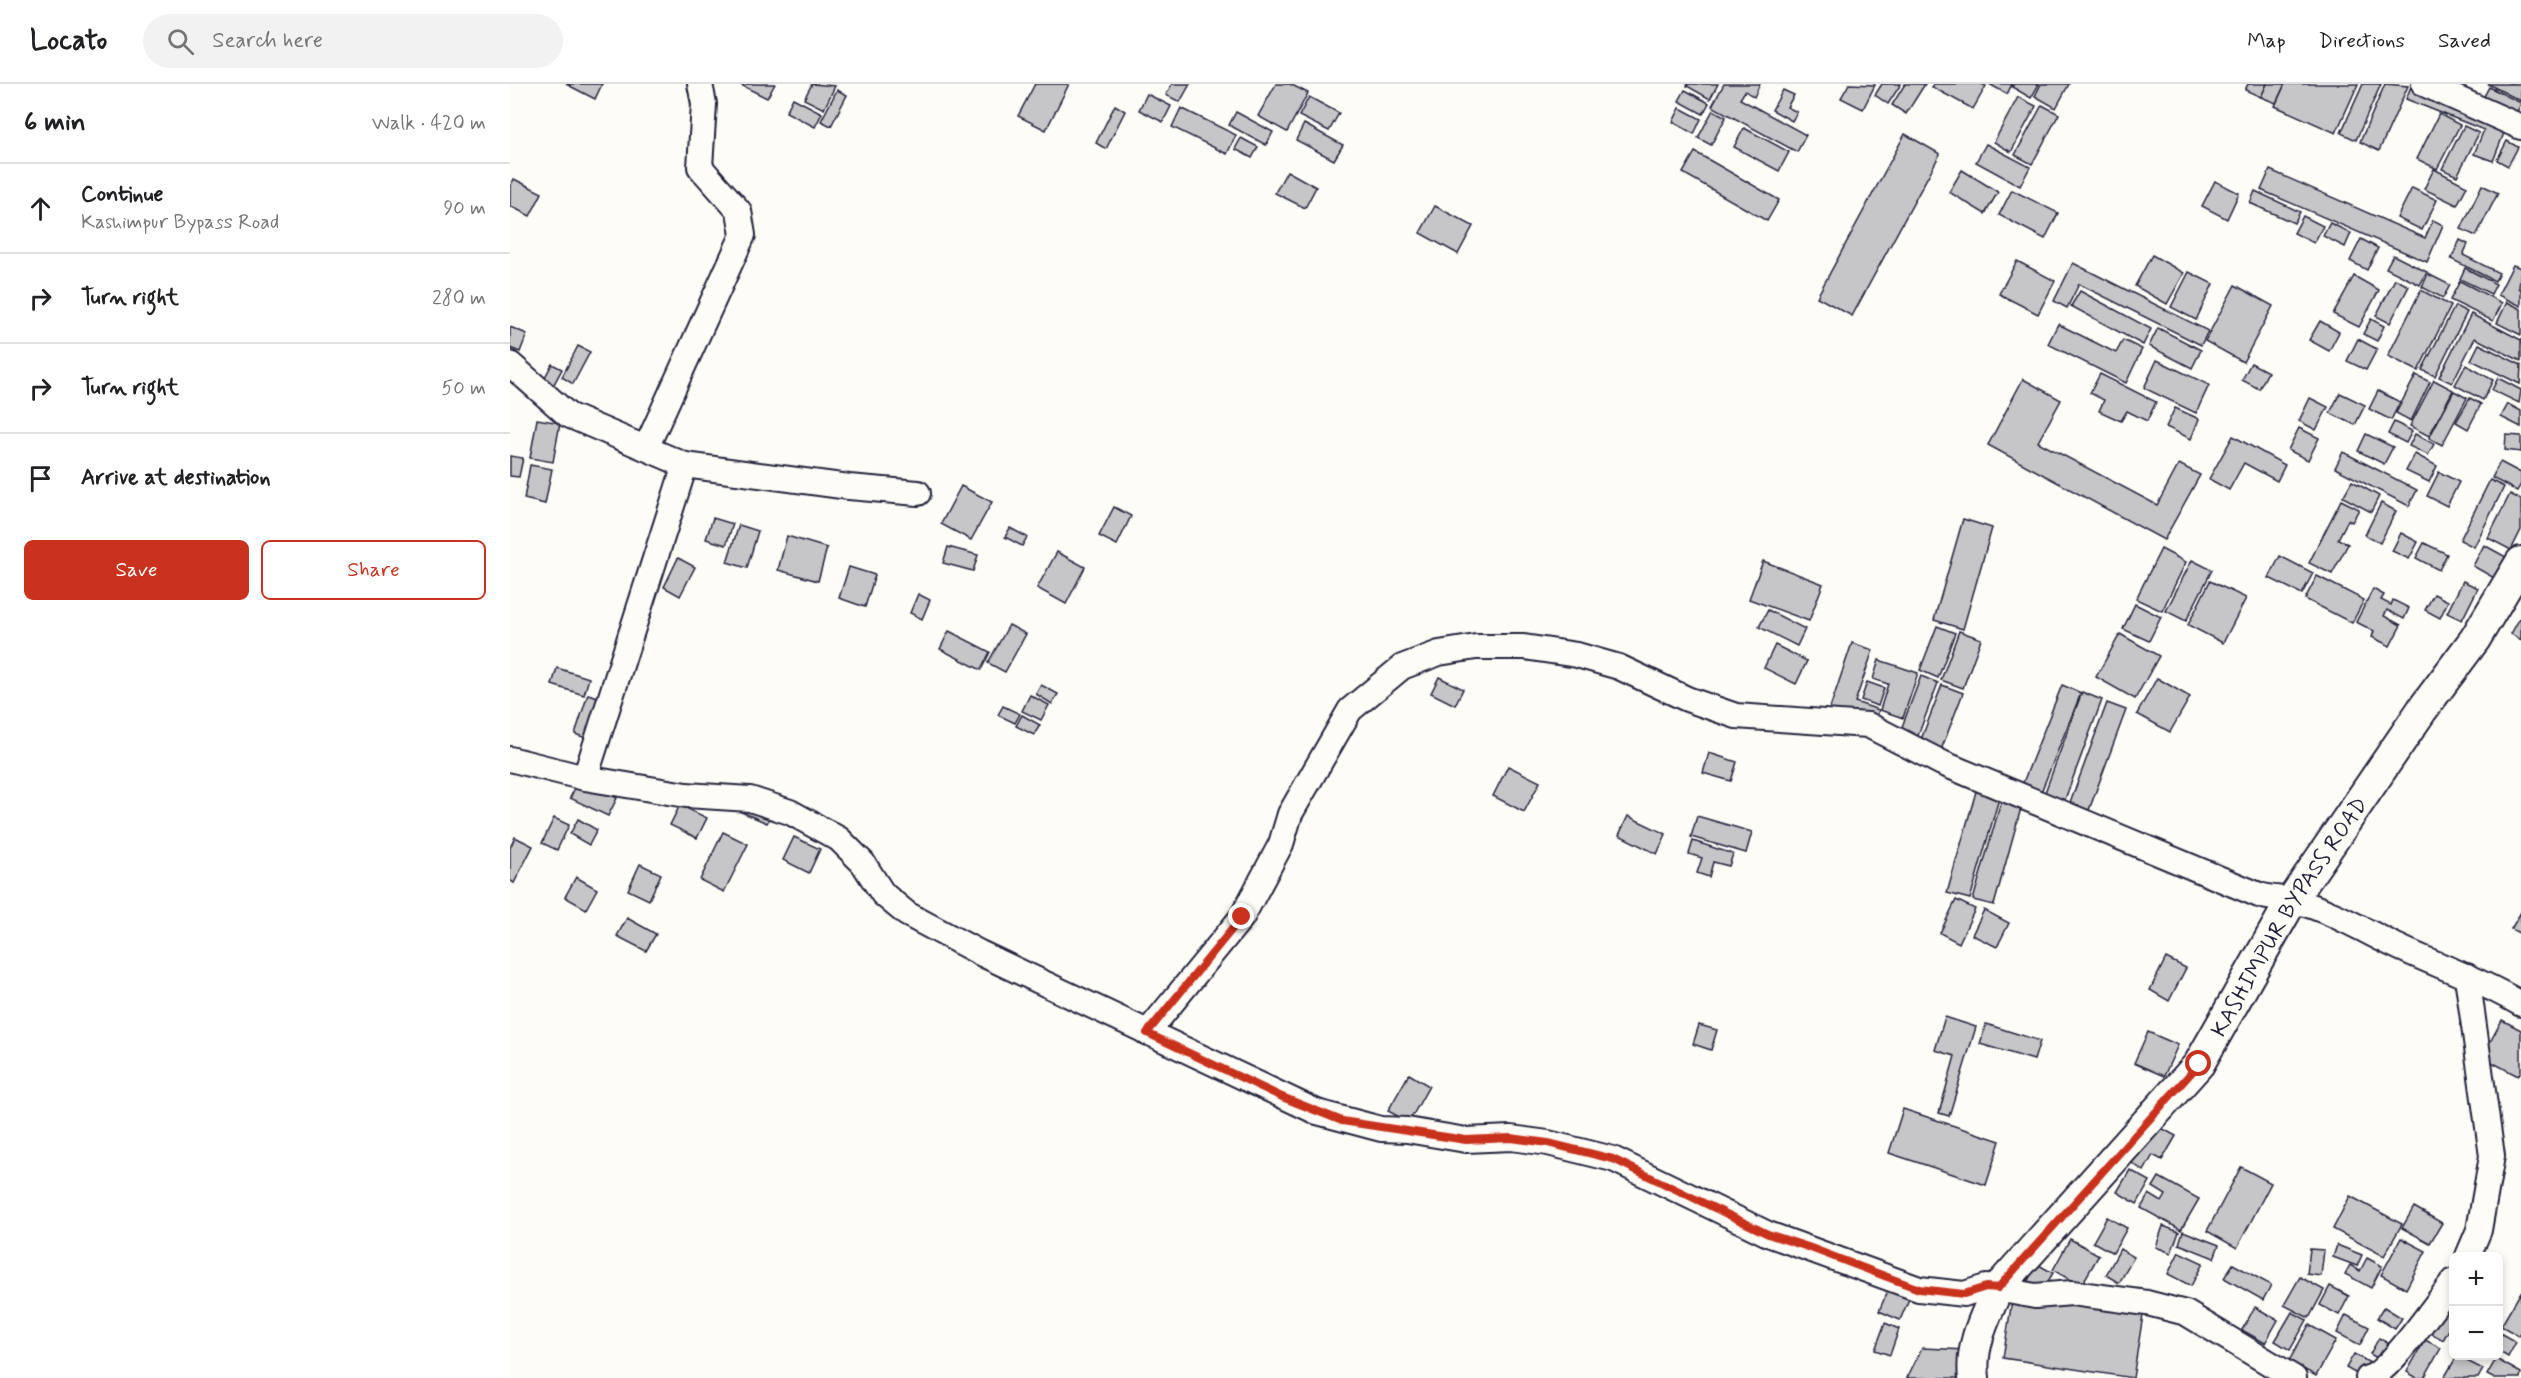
<!DOCTYPE html>
<html lang="en">
<head>
<meta charset="utf-8">
<style>
  :root { --surface:#fff; --page:#f2f2f2; --text:#202124; --muted:#757577; --line:#e0e0e0; --accent:#c8321e }
  body { margin:0; font-family:Mynerve,sans-serif; background:var(--page); color:var(--text) }
  .controls { position:absolute; right:18px; bottom:18px; display:grid; overflow:hidden; border-radius:9px; box-shadow:0 3px 9px #0003 }
  .controls button { width:54px; height:54px; display:grid; place-items:center; padding:0; border:0; border-bottom:2px solid var(--line); background:var(--surface); color:var(--text); font:30px sans-serif }
  .stop { position:absolute; width:18px; height:18px; margin:-14px; border:4px solid #c8321e; border-radius:50%; background:#fff }
  .stop.end { background:#c8321e; border-color:#fff; box-shadow:0 2px 6px #0008 }
  .list { margin:0; padding:0; list-style:none }
  h2 { display:flex; justify-content:space-between; align-items:center; height:78px; margin:0; padding:0 24px; font-size:26px }
  h2 small { font-size:20px; font-weight:400; color:var(--muted) }
  .list li { display:grid; grid-template-columns:39px 1fr auto; gap:18px; align-items:center; box-sizing:border-box; height:90px; padding:0 24px; border-top:2px solid var(--line) }
  .list b { display:block; font-size:22px; white-space:nowrap }
  .list p { margin:0; font-size:20px; white-space:nowrap; color:var(--muted) }
  .list em { font-size:20px; font-style:normal; color:var(--muted) }
  .actions { display:flex; gap:12px; padding:18px 24px }
  .actions a { flex:1; padding:14px 0; border:2px solid var(--accent); border-radius:9px; text-align:center; font-size:21px; color:var(--accent) }
  .actions .main { background:var(--accent); color:#fff }
  .icon { flex:none; width:33px; height:33px; fill:none; stroke:currentColor; stroke-width:2; stroke-linecap:round; stroke-linejoin:round }
  .map { position:relative; flex:none; width:2011px; height:1294px; overflow:hidden }
  header { display:flex; align-items:center; gap:36px; box-sizing:border-box; height:84px; padding:0 30px; background:var(--surface); border-bottom:2px solid var(--line) }
  header strong { font-size:28px }
  nav { display:flex; gap:33px; margin-inline-start:auto; font-size:21px }
  .search { width:420px; height:54px; background:var(--page); display:flex; align-items:center; gap:15px; box-sizing:border-box; padding:0 21px; border-radius:33px; color:var(--muted); font-size:22px }
  main { display:flex }
  aside { flex:1; background:var(--surface) }
  .map>svg:first-child { display:block }
</style>
</head>
<body>
<header>
<strong>Locato</strong>
<div class="search"><svg class="icon" aria-label="search" viewBox="0 0 24 24"><circle cx="10" cy="10" r="6"/><path d="M15 15l6 6"/></svg>Search here</div>
<nav><a>Map</a><a>Directions</a><a>Saved</a></nav>
</header>
<main>
<aside>
<h2>6 min<small>Walk · 420 m</small></h2>
<ul class="list">
<li><svg class="icon" aria-label="ahead" viewBox="0 0 24 24"><path d="M12 20V5M6 11l6-6 6 6"/></svg><div><b>Continue</b><p>Kashimpur Bypass Road</p></div><em>90 m</em></li>
<li><svg class="icon" aria-label="right" viewBox="0 0 24 24"><path d="M7 20v-9h11M14 6l5 5-5 5"/></svg><div><b>Turn right</b></div><em>280 m</em></li>
<li><svg class="icon" aria-label="right" viewBox="0 0 24 24"><path d="M7 20v-9h11M14 6l5 5-5 5"/></svg><div><b>Turn right</b></div><em>50 m</em></li>
<li><svg class="icon" aria-label="arrive" viewBox="0 0 24 24"><path d="M6 21V4h12l-3 4 3 4H6"/></svg><div><b>Arrive at destination</b></div></li>
</ul>
<div class="actions"><a class="main">Save</a><a>Share</a></div>
</aside>
<div class="map">
<svg width="2011" height="1294" viewBox="0 0 2011 1294">
  <rect width="100%" height="100%" fill="#fdfcf7"/>
  <filter id="ink" filterUnits="userSpaceOnUse"><feTurbulence type="fractalNoise" baseFrequency=".0167" numOctaves="2"/><feDisplacementMap in="SourceGraphic" scale="12" xChannelSelector="R" yChannelSelector="G"/><feConvolveMatrix kernelMatrix="1 2 1 2 8 2 1 2 1" color-interpolation-filters="sRGB"/></filter>
  <g filter="url(#ink)">
    <!-- building -->
    <g fill="#c6c6c8" stroke="#22223b" stroke-width="1.5">
      <polygon points="56,0 92,0 85,15"/>
      <polygon points="229,0 265,0 257,14"/>
      <polygon points="302,0 325,2 314,25 294,15"/>
      <polygon points="525,0 559,0 536,46 508,32"/>
      <polygon points="662,0 680,0 670,18 656,11"/>
      <polygon points="766,0 780,0 798,9 777,48 748,32"/>
      <polygon points="1178,0 1208,0 1200,15 1177,2"/>
      <polygon points="1214,0 1250,0 1244,13 1235,7 1230,15 1296,51 1287,68 1202,22"/>
      <polygon points="1339,0 1365,1 1353,25 1331,14"/>
      <polygon points="1372,0 1391,0 1378,20 1365,11"/>
      <polygon points="1395,0 1415,0 1396,30 1382,21"/>
      <polygon points="1424,0 1471,0 1476,2 1463,25 1422,3"/>
      <polygon points="1479,0 1502,0 1497,10"/>
      <polygon points="1504,0 1529,0 1521,14 1502,3"/>
      <polygon points="1531,0 1559,0 1546,24 1525,12"/>
      <polygon points="1738,0 1757,0 1751,13 1735,6"/>
      <polygon points="1757,0 1775,0 1766,19 1751,13"/>
      <polygon points="1775,0 1848,0 1826,49 1765,22"/>
      <polygon points="1853,0 1871,0 1846,56 1831,49"/>
      <polygon points="1875,0 1898,2 1869,67 1850,58"/>
      <polygon points="1902,0 1998,39 1983,77 1964,70 1974,46 1896,15"/>
      <polygon points="1978,0 2011,0 2011,17"/>
      <polygon points="1979,3 2011,19 2004,35 1971,18"/>
      <polygon points="327,6 337,11 321,42 311,37"/>
      <polygon points="1175,6 1199,19 1193,30 1169,17"/>
      <polygon points="1273,6 1284,11 1277,23 1287,28 1282,37 1262,26"/>
      <polygon points="637,10 661,22 653,38 629,26"/>
      <polygon points="799,13 829,29 819,47 789,32"/>
      <polygon points="1508,13 1526,22 1501,68 1484,58"/>
      <polygon points="283,14 312,29 305,43 276,28"/>
      <polygon points="605,21 615,27 596,65 586,59"/>
      <polygon points="1532,21 1549,30 1522,80 1505,71"/>
      <polygon points="671,24 726,51 717,70 662,43"/>
      <polygon points="1170,24 1191,35 1184,50 1163,38"/>
      <polygon points="1203,26 1216,33 1201,61 1188,54"/>
      <polygon points="726,28 763,48 756,61 719,41"/>
      <polygon points="1929,30 1950,41 1927,85 1907,75"/>
      <polygon points="794,40 833,61 824,76 786,56"/>
      <polygon points="1954,42 1969,49 1947,92 1932,85"/>
      <polygon points="1234,44 1279,68 1269,87 1224,63"/>
      <polygon points="1395,50 1430,70 1342,232 1307,213"/>
      <polygon points="731,54 748,63 742,74 725,65"/>
      <polygon points="1997,57 2008,63 1998,82 1987,76"/>
      <polygon points="1476,60 1520,83 1510,102 1466,78"/>
      <polygon points="1185,68 1269,116 1257,137 1173,89"/>
      <polygon points="1924,85 1957,102 1947,121 1914,105"/>
      <polygon points="1452,86 1488,108 1475,130 1439,108"/>
      <polygon points="1760,86 1915,154 1923,136 1933,141 1917,178 1751,106"/>
      <polygon points="777,87 806,103 795,124 765,109"/>
      <polygon points="4,95 32,109 20,132 0,122 0,103"/>
      <polygon points="1705,97 1729,109 1717,135 1692,122"/>
      <polygon points="1972,101 1988,109 1966,152 1951,145"/>
      <polygon points="1902,104 1927,116 1912,146 1887,134"/>
      <polygon points="1502,106 1548,129 1535,155 1489,131"/>
      <polygon points="1745,107 1790,128 1784,139 1740,119"/>
      <polygon points="925,122 963,142 948,170 910,149"/>
      <polygon points="1793,132 1813,142 1804,159 1784,149"/>
      <polygon points="1820,139 1841,149 1835,163 1813,152"/>
      <polygon points="1851,155 1868,164 1857,186 1840,177"/>
      <polygon points="1950,156 1958,160 1953,171 1989,189 1985,197 1941,175"/>
      <polygon points="1642,171 1674,189 1657,220 1625,202"/>
      <polygon points="1883,171 1917,188 1910,201 1876,184"/>
      <polygon points="1507,177 1545,197 1528,230 1489,210"/>
      <polygon points="1563,179 1698,247 1691,261 1569,200 1557,224 1544,217"/>
      <polygon points="2003,181 2011,184 2009,204 2011,205 2011,222 1988,211"/>
      <polygon points="1955,184 1986,200 1981,210 1950,195"/>
      <polygon points="1679,188 1703,200 1686,236 1661,223"/>
      <polygon points="1918,190 1940,201 1933,214 1912,203"/>
      <polygon points="1844,192 1869,206 1849,243 1823,230"/>
      <polygon points="1885,195 1899,202 1880,239 1866,232"/>
      <polygon points="1950,197 1992,219 1983,237 1940,216"/>
      <polygon points="1725,201 1763,222 1733,278 1695,257"/>
      <polygon points="1911,206 1941,222 1908,287 1878,272"/>
      <polygon points="1570,207 1641,245 1633,261 1561,222"/>
      <polygon points="1997,218 2011,225 2011,251 1987,239"/>
      <polygon points="1945,222 1957,228 1925,292 1912,286"/>
      <polygon points="1961,230 2011,256 2011,277 1965,254 1942,299 1929,293"/>
      <polygon points="1861,235 1874,242 1867,257 1853,250"/>
      <polygon points="1810,237 1829,248 1819,267 1799,256"/>
      <polygon points="1548,240 1606,269 1613,256 1632,265 1616,299 1538,260"/>
      <polygon points="0,243 17,250 10,268 0,264"/>
      <polygon points="1648,244 1691,266 1682,284 1639,262"/>
      <polygon points="1848,255 1867,265 1856,286 1837,277"/>
      <polygon points="1969,260 2011,281 2010,300 1961,276"/>
      <polygon points="68,262 80,268 63,300 52,293"/>
      <polygon points="1647,276 1699,301 1686,329 1634,304"/>
      <polygon points="1741,279 1758,288 1749,305 1732,296"/>
      <polygon points="42,280 52,285 43,302 33,297"/>
      <polygon points="1956,281 1983,296 1973,316 1945,301"/>
      <polygon points="1590,290 1646,318 1637,337 1617,327 1611,337 1589,327 1594,316 1580,309"/>
      <polygon points="1906,291 1920,298 1901,337 1886,329"/>
      <polygon points="1988,294 2011,306 2009,319 1982,306"/>
      <polygon points="1513,295 1551,316 1528,358 1647,421 1669,380 1690,391 1654,456 1478,361"/>
      <polygon points="1924,296 1943,306 1919,352 1900,342"/>
      <polygon points="1868,307 1890,318 1881,336 1859,325"/>
      <polygon points="1944,307 1957,314 1932,361 1919,354"/>
      <polygon points="1830,309 1855,321 1845,341 1820,329"/>
      <polygon points="1800,314 1818,323 1806,346 1789,337"/>
      <polygon points="1960,314 1971,320 1958,345 1946,338"/>
      <polygon points="1998,320 2011,327 2011,343 1991,333"/>
      <polygon points="1665,324 1689,335 1681,355 1656,343"/>
      <polygon points="27,335 50,339 43,378 20,374"/>
      <polygon points="1884,338 1902,347 1896,359 1878,350"/>
      <polygon points="1789,344 1809,354 1798,376 1778,366"/>
      <polygon points="1856,350 1883,363 1874,380 1848,367"/>
      <polygon points="1905,350 1924,360 1918,371 1899,362"/>
      <polygon points="1996,351 2011,352 2011,368 1995,366"/>
      <polygon points="1723,352 1775,381 1767,397 1734,379 1719,406 1699,395"/>
      <polygon points="1833,368 1907,406 1899,422 1825,384"/>
      <polygon points="1905,370 1927,382 1919,398 1896,387"/>
      <polygon points="0,372 13,374 9,393 0,392"/>
      <polygon points="1990,378 2011,389 2011,400 2007,407 1982,394"/>
      <polygon points="20,381 42,385 35,420 14,415"/>
      <polygon points="1929,388 1949,398 1937,422 1917,412"/>
      <polygon points="1980,396 1994,403 1964,463 1950,456"/>
      <polygon points="1842,397 1869,412 1861,428 1833,413"/>
      <polygon points="451,402 482,418 461,456 431,440"/>
      <polygon points="2000,410 2011,416 2011,446 2001,466 1978,454"/>
      <polygon points="1831,416 1849,425 1842,438 1838,436 1828,455 1838,460 1822,490 1799,479"/>
      <polygon points="1871,419 1886,427 1870,459 1855,451"/>
      <polygon points="604,423 621,432 607,461 589,452"/>
      <polygon points="203,434 223,440 216,461 196,455"/>
      <polygon points="1453,435 1482,444 1453,545 1424,536"/>
      <polygon points="229,441 248,447 237,484 217,478"/>
      <polygon points="500,444 517,453 512,462 495,453"/>
      <polygon points="1891,449 1908,458 1899,475 1882,467"/>
      <polygon points="277,452 317,464 308,497 268,486"/>
      <polygon points="1914,459 1937,470 1929,486 1906,474"/>
      <polygon points="1974,461 1996,473 1984,494 1963,482"/>
      <polygon points="438,463 468,471 463,487 433,479"/>
      <polygon points="1651,465 1676,478 1652,527 1626,515"/>
      <polygon points="547,468 575,483 556,520 527,504"/>
      <polygon points="1770,472 1803,489 1792,510 1759,494"/>
      <polygon points="168,474 185,483 170,512 154,503"/>
      <polygon points="1682,476 1702,486 1676,537 1656,527"/>
      <polygon points="1253,477 1313,500 1299,537 1239,515"/>
      <polygon points="339,483 365,491 355,523 329,514"/>
      <polygon points="1807,492 1854,516 1842,539 1795,515"/>
      <polygon points="1700,497 1736,514 1713,559 1678,541"/>
      <polygon points="1953,497 1968,504 1952,536 1937,529"/>
      <polygon points="1863,505 1874,511 1871,516 1881,521 1883,516 1899,524 1894,535 1877,526 1874,532 1891,541 1880,562 1862,553 1864,547 1846,538"/>
      <polygon points="408,510 420,516 412,535 400,529"/>
      <polygon points="1924,510 1938,517 1930,534 1915,526"/>
      <polygon points="1625,520 1651,533 1639,557 1613,545"/>
      <polygon points="1258,526 1295,545 1287,562 1249,543"/>
      <polygon points="2011,532 2011,556 2001,550"/>
      <polygon points="499,541 516,550 495,588 478,579"/>
      <polygon points="1427,542 1445,549 1428,594 1410,586"/>
      <polygon points="439,547 480,568 471,586 430,565"/>
      <polygon points="1449,547 1471,555 1453,604 1431,596"/>
      <polygon points="1610,550 1649,572 1625,615 1586,593"/>
      <polygon points="1342,559 1363,566 1345,618 1369,626 1364,642 1319,627"/>
      <polygon points="1265,561 1297,577 1286,600 1254,584"/>
      <polygon points="1369,576 1408,589 1393,634 1370,626 1378,600 1363,595"/>
      <polygon points="47,584 79,594 74,611 42,601"/>
      <polygon points="1411,592 1428,599 1407,654 1390,648"/>
      <polygon points="929,593 953,605 945,621 921,609"/>
      <polygon points="1647,594 1680,613 1660,648 1627,630"/>
      <polygon points="1357,598 1374,604 1368,622 1351,616"/>
      <polygon points="531,601 548,610 542,620 526,610"/>
      <polygon points="1432,601 1453,609 1431,666 1410,658"/>
      <polygon points="1552,601 1571,609 1531,708 1512,701"/>
      <polygon points="1572,608 1592,616 1554,718 1534,711"/>
      <polygon points="78,610 94,615 81,656 65,650"/>
      <polygon points="520,611 539,621 531,636 512,627"/>
      <polygon points="1597,619 1616,626 1579,726 1560,719"/>
      <polygon points="493,622 510,630 505,639 488,631"/>
      <polygon points="512,631 530,641 524,651 506,642"/>
      <polygon points="1199,669 1227,678 1221,697 1193,689"/>
      <polygon points="998,682 1030,698 1014,728 983,712"/>
      <polygon points="69,696 107,714 98,732 60,714"/>
      <polygon points="1467,704 1490,711 1460,815 1437,809"/>
      <polygon points="1493,711 1513,717 1484,821 1463,816"/>
      <polygon points="234,717 262,729 257,739 229,727"/>
      <polygon points="170,721 197,734 187,754 160,741"/>
      <polygon points="1118,732 1156,750 1147,770 1109,751"/>
      <polygon points="1187,732 1242,748 1236,769 1181,753"/>
      <polygon points="44,734 59,741 47,766 32,759"/>
      <polygon points="68,735 87,746 79,761 60,750"/>
      <polygon points="213,748 238,760 214,808 190,796"/>
      <polygon points="5,753 23,762 4,799 0,796 0,764"/>
      <polygon points="284,753 310,765 299,789 273,776"/>
      <polygon points="1183,757 1223,770 1219,782 1203,778 1199,793 1187,789 1192,774 1179,770"/>
      <polygon points="130,780 151,790 139,816 118,806"/>
      <polygon points="66,793 87,805 76,825 55,813"/>
      <polygon points="1446,816 1465,825 1449,859 1430,849"/>
      <polygon points="1474,826 1499,839 1487,863 1462,851"/>
      <polygon points="2011,828 2011,850 2001,845"/>
      <polygon points="117,834 146,850 136,867 107,852"/>
      <polygon points="1656,874 1676,884 1659,917 1640,906"/>
      <polygon points="1435,933 1466,943 1439,1032 1429,1029 1445,972 1425,966"/>
      <polygon points="1992,936 2011,946 2011,987 2008,992 1972,973"/>
      <polygon points="1476,940 1530,957 1524,976 1470,960"/>
      <polygon points="1189,941 1207,946 1201,966 1183,960"/>
      <polygon points="1638,948 1668,961 1654,992 1624,979"/>
      <polygon points="899,990 919,1002 899,1038 878,1027"/>
      <polygon points="1393,1025 1490,1057 1476,1101 1379,1069"/>
      <polygon points="1644,1040 1666,1052 1652,1076 1643,1071 1634,1087 1622,1079"/>
      <polygon points="1731,1083 1761,1099 1727,1164 1697,1147"/>
      <polygon points="1620,1086 1640,1097 1627,1120 1607,1108"/>
      <polygon points="1649,1093 1689,1115 1671,1146 1631,1124 1639,1110 1652,1118 1656,1111 1643,1103"/>
      <polygon points="1840,1112 1892,1140 1874,1172 1823,1145"/>
      <polygon points="1904,1123 1932,1139 1920,1159 1892,1144"/>
      <polygon points="1597,1133 1617,1144 1603,1169 1583,1158"/>
      <polygon points="1653,1142 1669,1148 1661,1169 1646,1163"/>
      <polygon points="1673,1147 1709,1161 1704,1174 1669,1160"/>
      <polygon points="1891,1154 1916,1167 1896,1205 1871,1191"/>
      <polygon points="1560,1155 1589,1171 1571,1202 1543,1186"/>
      <polygon points="1827,1161 1852,1171 1847,1182 1823,1173"/>
      <polygon points="1610,1165 1624,1173 1609,1199 1596,1191"/>
      <polygon points="1800,1165 1814,1166 1811,1192 1797,1190"/>
      <polygon points="1669,1168 1693,1179 1681,1202 1658,1190"/>
      <polygon points="1857,1174 1872,1182 1861,1204 1835,1190 1840,1181 1850,1187"/>
      <polygon points="1527,1180 1543,1189 1530,1211 1515,1202"/>
      <polygon points="1723,1180 1761,1201 1753,1216 1714,1194"/>
      <polygon points="1790,1193 1814,1206 1799,1234 1774,1221"/>
      <polygon points="1820,1202 1839,1212 1829,1231 1810,1221"/>
      <polygon points="1378,1206 1399,1215 1390,1236 1369,1227"/>
      <polygon points="2011,1208 2011,1247 2009,1252 1991,1242"/>
      <polygon points="1503,1210 1633,1231 1623,1294 1493,1274"/>
      <polygon points="1937,1214 1944,1218 1944,1237 1933,1256 1917,1247"/>
      <polygon points="1745,1223 1768,1236 1755,1259 1732,1246"/>
      <polygon points="1874,1223 1892,1234 1885,1245 1867,1234"/>
      <polygon points="1782,1228 1797,1236 1780,1266 1765,1257"/>
      <polygon points="1836,1231 1859,1243 1850,1261 1827,1249"/>
      <polygon points="1375,1239 1389,1245 1380,1271 1365,1266"/>
      <polygon points="1799,1241 1826,1256 1806,1292 1779,1277"/>
      <polygon points="1988,1248 2006,1258 1998,1273 1988,1267"/>
      <polygon points="1869,1254 1883,1262 1874,1278 1860,1270"/>
      <polygon points="1915,1256 1931,1264 1914,1294 1907,1294 1897,1288"/>
      <polygon points="1412,1264 1457,1266 1456,1294 1397,1294"/>
      <polygon points="1844,1270 1860,1279 1852,1293 1836,1284"/>
      <polygon points="1947,1272 1973,1285 1968,1294 1934,1294"/>
      <polygon points="1986,1275 2011,1289 2010,1294 1983,1294 1977,1291"/>
    </g>
    <g fill="none" stroke-linecap="round" stroke-linejoin="round">
      <!-- minor casing -->
      <g stroke="#22223b" stroke-width="28">
        <g id="minor">
          <polyline points="1914,0 2011,43"/>
          <polyline points="0,280 58,331 175,381 339,403 408,409"/>
          <polyline points="136,364 233,151 229,127 190,83 194,20 190,0"/>
          <polyline points="0,675 75,694 176,711 240,715 280,728 329,755 353,779 373,810 397,830 470,869 807,1028 871,1045 897,1046 956,1056 1001,1054 1038,1059 1103,1075 1258,1150 1409,1205 1454,1210 1476,1203 1525,1212 1562,1209 1637,1219 1676,1229 1784,1294"/>
          <polyline points="75,694 175,381"/>
          <polyline points="1957,892 1982,1072 1969,1146 1958,1172"/>
          <path d="M637,949l95,-116 39,-73 9,-30 60,-104 52,-43 37,-14 37,-6h48l53,8 42,12 68,32 49,17 132,9 74,38 317,132c12,4 25,3 36,6 35,9 68,29 101,45 42,20 85,34 125,58"/>
          <path d="M1858,1294c22,-5 69,-77 86,-97"/>
        </g>
      </g>
      <!-- major casing -->
      <g stroke="#22223b" stroke-width="34">
        <g id="major">
          <path id="s1" d="M1464,1294c-4,-33 11,-61 24,-90l201,-224 93,-164 130,-190 53,-71 46,-77"/>
        </g>
      </g>
      <!-- minor -->
      <use href="#minor" stroke="#fdfcf7" stroke-width="24"/>
      <!-- major -->
      <use href="#major" stroke="#fdfcf7" stroke-width="30"/>
    </g>
  </g>
  <g fill="none" stroke-linecap="round" stroke-linejoin="round" filter="url(#ink)">
    <!-- route -->
    <polyline stroke="#c8321e" stroke-width="8" points="732,833 637,949 772,1013 832,1037 956,1056 1001,1054 1038,1059 1103,1075 1258,1150 1298,1163 1409,1205 1454,1210 1476,1203 1488,1204 1689,980"/>
  </g>
  <g text-anchor="middle" stroke-width="4.5" stroke-linejoin="round" paint-order="stroke">
    <!-- street labels -->
    <g font-size="22" fill="#22223b" stroke="#fdfcf7">
      <text dy="8" stroke="none"><textPath href="#s1" startOffset="568">KASHIMPUR BYPASS ROAD</textPath></text>
    </g>
  </g>
</svg>
<div class="controls">
<button>+</button>
<button>−</button>
</div>
<div class="stop" style="left:1689px;top:980px"></div>
<div class="stop end" style="left:732px;top:833px"></div>
</div>
</main>
</body>
</html>
